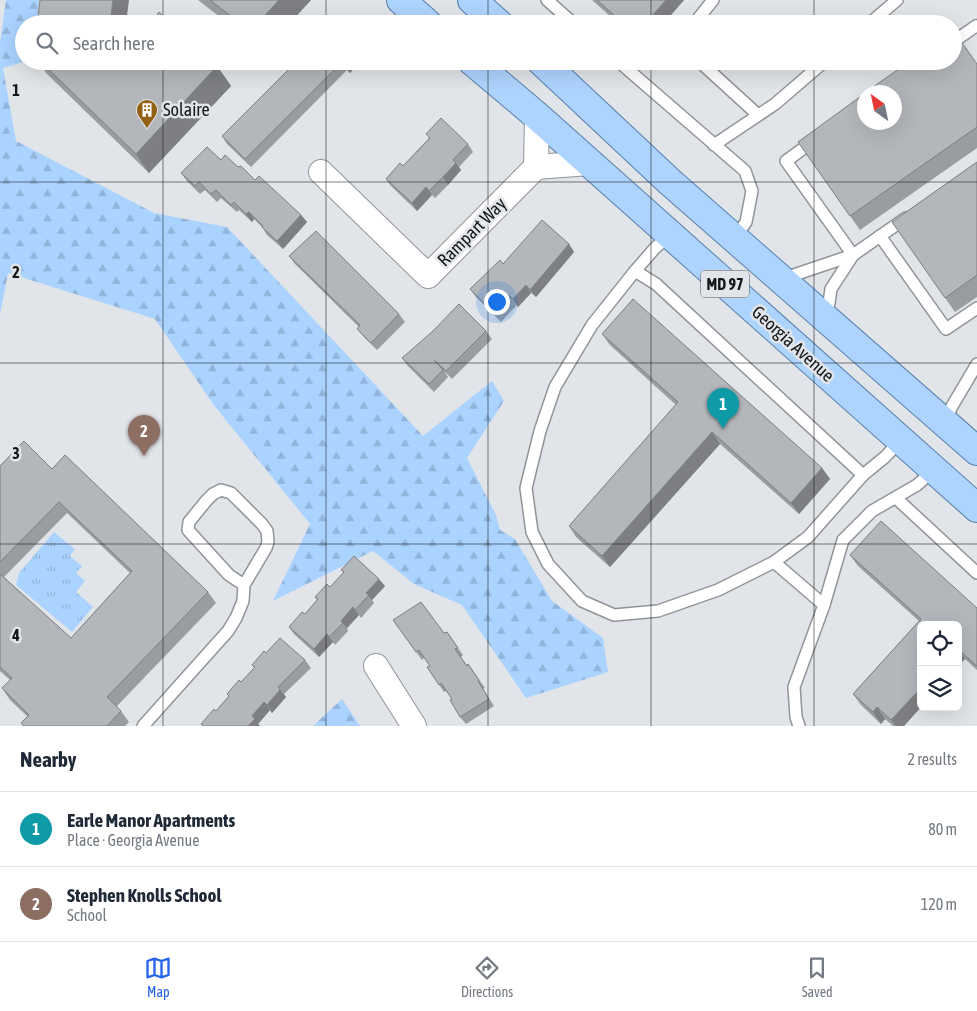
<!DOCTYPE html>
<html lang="en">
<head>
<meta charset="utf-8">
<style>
  :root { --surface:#fff; --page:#f2f2f3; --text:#1f2937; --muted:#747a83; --line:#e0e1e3; --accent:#2563eb }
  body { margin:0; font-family:"Asap Condensed",sans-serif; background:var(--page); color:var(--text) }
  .controls { position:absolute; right:15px; bottom:15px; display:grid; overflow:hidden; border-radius:8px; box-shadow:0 5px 20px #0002 }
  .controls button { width:45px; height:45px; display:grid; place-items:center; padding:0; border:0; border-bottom:1px solid var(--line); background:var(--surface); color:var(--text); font:25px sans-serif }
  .compass { position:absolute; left:857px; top:85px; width:45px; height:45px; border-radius:50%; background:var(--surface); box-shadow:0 5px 20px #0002; rotate:327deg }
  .you { position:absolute; left:496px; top:301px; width:18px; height:18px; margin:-12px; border:4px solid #fff; border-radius:50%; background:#1a73e8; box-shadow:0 0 0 8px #1a73e833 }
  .badge { display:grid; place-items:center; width:32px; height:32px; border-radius:50%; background:var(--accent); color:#fff; font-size:16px; font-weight:700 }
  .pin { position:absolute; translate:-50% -41px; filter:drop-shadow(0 1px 2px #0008) }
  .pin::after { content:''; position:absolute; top:26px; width:18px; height:15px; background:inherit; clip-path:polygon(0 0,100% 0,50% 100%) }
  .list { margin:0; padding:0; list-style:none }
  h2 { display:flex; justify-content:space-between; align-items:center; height:65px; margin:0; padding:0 20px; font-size:21px }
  h2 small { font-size:16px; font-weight:400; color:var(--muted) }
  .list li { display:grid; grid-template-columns:32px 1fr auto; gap:15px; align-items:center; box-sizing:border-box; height:75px; padding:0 20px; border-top:1px solid var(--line) }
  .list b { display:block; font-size:19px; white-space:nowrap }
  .list p { margin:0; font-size:16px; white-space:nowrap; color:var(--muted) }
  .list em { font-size:16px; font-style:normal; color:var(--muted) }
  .icon { flex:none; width:28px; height:28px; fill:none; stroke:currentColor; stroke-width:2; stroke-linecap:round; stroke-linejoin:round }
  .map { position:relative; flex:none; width:977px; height:726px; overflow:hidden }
  .search { position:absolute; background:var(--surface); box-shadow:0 5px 20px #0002; left:15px; right:15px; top:15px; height:55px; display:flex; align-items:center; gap:12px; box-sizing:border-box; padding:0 18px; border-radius:28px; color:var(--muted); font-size:19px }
  .sheet { height:215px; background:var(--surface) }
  nav { display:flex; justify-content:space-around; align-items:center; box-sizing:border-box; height:70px; border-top:1px solid var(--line); background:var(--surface); font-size:14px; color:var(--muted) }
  nav a { display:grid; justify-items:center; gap:2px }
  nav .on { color:var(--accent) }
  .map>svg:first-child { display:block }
</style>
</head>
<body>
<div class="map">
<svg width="977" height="726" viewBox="0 0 977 726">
  <defs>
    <pattern id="forest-firs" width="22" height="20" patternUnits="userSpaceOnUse" patternTransform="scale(1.25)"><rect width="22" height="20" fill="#aad3ff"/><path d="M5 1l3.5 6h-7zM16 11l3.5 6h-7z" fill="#91b4da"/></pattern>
    <pattern id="park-tufts" width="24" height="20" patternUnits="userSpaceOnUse" patternTransform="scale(1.25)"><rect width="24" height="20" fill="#aad3ff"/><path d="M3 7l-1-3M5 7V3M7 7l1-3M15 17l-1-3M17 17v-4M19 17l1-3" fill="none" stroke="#91b4da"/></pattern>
  </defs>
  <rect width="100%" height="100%" fill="#e1e4e8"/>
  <!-- forest -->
  <g fill="url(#forest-firs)">
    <polygon points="6,0 39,0 37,24 24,24 24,61 27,61 3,68 16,141 154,213 227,227 423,436 492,381 504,401 467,458 496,515 500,530 515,539 552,601 603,638 608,672 526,698 462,605 414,584 373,551 273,601 310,524 213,404 155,319 8,273 0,315 0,43"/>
    <polygon points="342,699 360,726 313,726"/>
  </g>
  <!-- park -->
  <polygon fill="url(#park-tufts)" points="54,532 75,549 70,556 82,566 76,573 85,581 76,592 93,607 72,632 16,585 19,573"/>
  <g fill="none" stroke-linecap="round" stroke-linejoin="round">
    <!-- service casing -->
    <g stroke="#929498" stroke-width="14">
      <g id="service">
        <polyline points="547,0 574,24"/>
        <polyline points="694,24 713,0"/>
        <polyline points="869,24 897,0"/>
        <polyline points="953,42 976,26 977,27"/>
        <polyline points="618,61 745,171 752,191 746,222 735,238"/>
        <polyline points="699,61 758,115"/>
        <polyline points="815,140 786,161 853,255"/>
        <polyline points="714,145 775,104 825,61"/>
        <polyline points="670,235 655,248 635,271 592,325 555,387 540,431 526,488 532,532 548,564 582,601 614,615 658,611 718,590 774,562 808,537 863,475 885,457 901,440"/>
        <polyline points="880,236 946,329 977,308"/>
        <polyline points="635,271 656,284 863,475"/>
        <polyline points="782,279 853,255 906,218"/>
        <polyline points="827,317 831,289 853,255"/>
        <polyline points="946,423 951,408 977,364"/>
        <polyline points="896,498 977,573"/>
        <polyline points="774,562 824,605"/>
        <polyline points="143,726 228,631 236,618 243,601 244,585 266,548 268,542 267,531 262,524 231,493 221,490 213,494 206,501 189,522 188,530 229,575 244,585"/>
        <polyline points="799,726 796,717 794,687 824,605 843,540 872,511 917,485 934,470"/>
      </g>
    </g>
    <!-- minor casing -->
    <g stroke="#929498" stroke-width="26">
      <g id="minor">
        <polyline points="537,116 536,167 589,163"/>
        <polyline points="321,172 428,276 536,167"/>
        <polyline points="376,666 414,726"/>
      </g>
    </g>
    <!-- primary casing -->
    <g stroke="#557fad" stroke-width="30">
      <g id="primary">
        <polyline points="401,0 428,24"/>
        <polyline points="472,0 499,24"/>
        <polyline points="472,61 537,116 977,508"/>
        <polyline points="541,61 670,182 977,451"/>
      </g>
    </g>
    <!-- service -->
    <use href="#service" stroke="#fff" stroke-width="11"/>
    <!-- minor -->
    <use href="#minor" stroke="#fff" stroke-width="24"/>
    <!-- primary -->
    <use href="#primary" stroke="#add4fe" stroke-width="28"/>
  </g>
  <!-- wall -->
  <g fill="#9a9da0" fill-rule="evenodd">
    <polygon points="198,0 311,0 289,24 229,24"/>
    <polygon points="592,0 684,0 663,24 619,24"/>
    <polygon points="38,61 212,61 217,66 231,86 149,173 47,74"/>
    <polygon points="297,61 360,61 350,73 347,70 251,167 227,144 222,136"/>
    <polygon points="977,64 977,148 860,230 798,142"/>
    <polygon points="426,134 468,144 473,152 459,167 461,170 448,185 435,198 432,195 417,211 391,186 386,179 403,166 429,138"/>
    <polygon points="221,160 238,167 301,215 307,222 283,249 267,235 262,227 254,219 252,222 239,210 237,212 221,198 217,202 205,190 200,194 187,181 181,173"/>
    <polygon points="977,162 977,297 955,312 892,222"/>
    <polygon points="569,244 574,252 536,297 531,293 518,307 513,302 516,306 501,322 476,297 470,289 503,264"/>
    <polygon points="289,256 399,314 405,322 377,350 363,336 357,329 359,327 295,264"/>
    <polygon points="486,331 492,339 452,379 444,371 448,377 434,392 408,366 402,358"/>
    <polygon points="602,334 822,468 830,479 799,514 720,444 610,567 576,537 569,526 676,405 610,345"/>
    <path d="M0,466l52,3 156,123 8,11 -99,103 4,5 8,11 -4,4h-102l-2,-3 7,-6 -18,-17 -8,-12 8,-8 -10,-9zM67,513l63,60 -59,65 -67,-61z"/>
    <polygon points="850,555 977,608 977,670 965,659 958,666 958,625 921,625 921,707 904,726 893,726 885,719 881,724 861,705 853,694 919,621 858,566"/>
    <polygon points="341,570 385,586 372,600 374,603 361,618 359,615 347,628 348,631 335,645 333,642 319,657 294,634 289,627 305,614 317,600 315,597 330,587 344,573"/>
    <polygon points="393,620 444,633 447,632 463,655 461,657 467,666 468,664 485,688 483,689 494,706 466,724 460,717 452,699 446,691 444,692 427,667 430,666 424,658 422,660"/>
    <polygon points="266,653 305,660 311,668 284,694 286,697 272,713 270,710 258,724 260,726 203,726 201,724 216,711 229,696 227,694 241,682 255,668 252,665"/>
  </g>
  <!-- shaded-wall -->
  <g fill="#7d7f82">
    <polygon points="113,0 129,0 126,24 110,24"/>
    <polygon points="279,0 311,0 289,24 257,24"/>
    <polygon points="666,0 684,0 663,24 645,24"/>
    <polygon points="348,61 360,61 350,73 344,65"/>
    <polygon points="217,66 231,86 149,173 136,154"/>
    <polygon points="456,163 461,170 448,185 443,177"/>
    <polygon points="426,187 432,195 417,211 412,203"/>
    <polygon points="249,212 254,219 252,222 246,214"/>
    <polygon points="301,215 307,222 283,249 277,241"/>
    <polygon points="569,244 574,252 536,297 530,290"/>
    <polygon points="526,285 531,293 518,307 513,299"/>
    <polygon points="712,432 720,444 610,567 602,556"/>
    <polygon points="822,468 830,479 799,514 791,503"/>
    <polygon points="379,579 385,586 372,600 366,593"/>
    <polygon points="353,607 359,615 347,628 341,621"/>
    <polygon points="327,634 333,642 319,657 314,649"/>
    <polygon points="958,649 965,659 958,666"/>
    <polygon points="921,688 921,707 904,726 896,726 891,720"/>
    <polygon points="280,690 286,697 272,713 267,705"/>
    <polygon points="264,702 270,710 258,724 260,726 248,726 252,716"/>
    <polygon points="877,707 885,719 881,724 873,712"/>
  </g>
  <!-- building -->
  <g fill="#b3b6ba" stroke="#7d7f82">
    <polygon points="40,0 113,0 110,24 37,24"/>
    <polygon points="210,0 279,0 257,24 241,24"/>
    <polygon points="597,0 666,0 645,24 624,24"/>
    <polygon points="159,12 172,24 151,24"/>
    <polygon points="953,30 977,64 977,127 850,216 798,142 864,94 864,122 894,122 894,92 866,92 910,61 953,61"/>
    <polygon points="40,61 212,61 217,66 136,154"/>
    <polygon points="297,61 348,61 344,65 342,62 245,159 222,136"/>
    <polygon points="441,118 468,144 453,160 456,163 443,177 429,191 426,187 412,203 386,179 400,163 403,166 430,138 426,134"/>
    <polygon points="207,147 221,160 225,155 238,167 241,166 255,180 259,176 301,215 277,241 262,227 263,226 249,212 246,214 234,202 231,205 216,190 211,194 199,182 195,186 181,173"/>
    <polygon points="977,162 977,275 945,298 892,222"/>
    <polygon points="542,220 569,244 530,290 526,285 513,299 508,295 510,298 495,314 470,289 500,260 503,264"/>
    <polygon points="316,231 399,314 371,343 357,329 360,325 289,256"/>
    <polygon points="633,299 822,468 791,503 712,432 602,556 569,526 678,402 602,334"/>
    <polygon points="459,304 486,331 446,371 434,360 443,370 429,384 402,358 433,331"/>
    <polygon points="24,441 52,469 65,455 208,592 107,697 121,711 107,726 24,726 21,723 29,715 2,688 12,678 0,667 0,574 71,638 132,571 59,502 0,562 0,466"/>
    <polygon points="881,521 977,608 977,666 958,649 958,625 921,625 921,688 891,720 877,707 873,712 853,694 921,619 850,555"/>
    <polygon points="354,556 379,579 366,593 369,595 355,610 353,607 341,621 343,623 329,637 327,634 314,649 289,627 302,612 305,614 318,599 315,597 327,584 330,587 344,572 341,570"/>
    <polygon points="421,602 444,633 447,632 458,648 455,649 467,666 468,664 479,680 478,681 489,699 460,717 450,700 452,699 441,683 439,685 427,667 430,666 419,650 416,652 393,620"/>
    <polygon points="280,638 305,660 278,687 280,690 267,705 264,702 252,716 255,719 248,726 204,726 201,724 214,709 216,711 229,696 227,694 239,680 241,682 255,667 252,665 264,651 266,653"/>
  </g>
  <!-- grid -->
  <path fill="none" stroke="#151617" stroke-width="1" stroke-opacity="0.55" d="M163,0v24M326,0v24M488,0v24M651,0v24M814,0v24M163,61v665M326,61v665M488,61v665M651,61v665M814,61v665M0,182h977M0,363h977M0,544h977"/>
  <!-- icons -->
  <defs>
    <g id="building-pin" transform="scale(1.125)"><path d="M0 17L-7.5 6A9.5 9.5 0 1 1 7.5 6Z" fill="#946114" stroke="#e1e4e8"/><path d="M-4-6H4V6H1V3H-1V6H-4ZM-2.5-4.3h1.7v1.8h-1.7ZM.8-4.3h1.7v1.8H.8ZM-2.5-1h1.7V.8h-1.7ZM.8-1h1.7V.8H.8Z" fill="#fff"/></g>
  </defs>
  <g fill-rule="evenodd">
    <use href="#building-pin" x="147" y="110"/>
  </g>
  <g text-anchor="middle" stroke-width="5" stroke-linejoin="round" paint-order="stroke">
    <!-- shield labels -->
    <rect fill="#e1e4e8" stroke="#525456" stroke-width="1" x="701" y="270.5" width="48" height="27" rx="4"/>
    <g font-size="16" font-weight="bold" fill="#151617">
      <text x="725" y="290">MD 97</text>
    </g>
    <!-- poi labels -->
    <g font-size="18" fill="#151617" stroke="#e1e4e8" text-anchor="start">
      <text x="163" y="116">Solaire</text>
    </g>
    <!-- street labels -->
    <g font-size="18" fill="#151617" stroke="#e1e4e8">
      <text transform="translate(472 232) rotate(-45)" y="6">Rampart Way</text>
      <text transform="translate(793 344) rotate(42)" y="6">Georgia Avenue</text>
    </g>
  </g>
  <g font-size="16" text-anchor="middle" font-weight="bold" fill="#151617" stroke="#e1e4e8" stroke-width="5" stroke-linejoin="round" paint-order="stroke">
    <text x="16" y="96">1</text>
    <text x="16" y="278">2</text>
    <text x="16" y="459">3</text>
    <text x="16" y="641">4</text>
  </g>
</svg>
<div class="controls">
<button><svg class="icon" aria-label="locate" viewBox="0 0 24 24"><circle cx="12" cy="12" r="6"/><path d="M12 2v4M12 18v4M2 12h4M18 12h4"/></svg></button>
<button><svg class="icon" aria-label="layers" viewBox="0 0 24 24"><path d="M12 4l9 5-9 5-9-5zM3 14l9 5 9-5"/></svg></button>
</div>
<svg class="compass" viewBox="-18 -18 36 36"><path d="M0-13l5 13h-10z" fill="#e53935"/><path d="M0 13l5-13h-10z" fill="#747a83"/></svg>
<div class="you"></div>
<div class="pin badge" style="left:723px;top:429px;background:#0f9aa8">1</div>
<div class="pin badge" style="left:144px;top:456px;background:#8d6e63">2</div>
<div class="search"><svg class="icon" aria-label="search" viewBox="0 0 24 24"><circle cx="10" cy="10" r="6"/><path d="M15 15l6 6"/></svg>Search here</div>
</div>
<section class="sheet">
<h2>Nearby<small>2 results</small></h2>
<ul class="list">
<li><span class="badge" style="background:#0f9aa8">1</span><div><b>Earle Manor Apartments</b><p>Place · Georgia Avenue</p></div><em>80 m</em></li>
<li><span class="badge" style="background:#8d6e63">2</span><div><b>Stephen Knolls School</b><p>School</p></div><em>120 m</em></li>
</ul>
</section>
<nav>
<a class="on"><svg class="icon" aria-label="map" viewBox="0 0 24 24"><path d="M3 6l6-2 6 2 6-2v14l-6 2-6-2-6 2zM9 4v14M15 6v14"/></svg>Map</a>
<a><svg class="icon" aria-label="directions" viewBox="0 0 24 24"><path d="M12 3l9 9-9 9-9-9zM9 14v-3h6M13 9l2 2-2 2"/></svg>Directions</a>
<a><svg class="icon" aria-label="saved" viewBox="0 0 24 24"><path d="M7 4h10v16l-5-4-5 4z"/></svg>Saved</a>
</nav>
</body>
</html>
